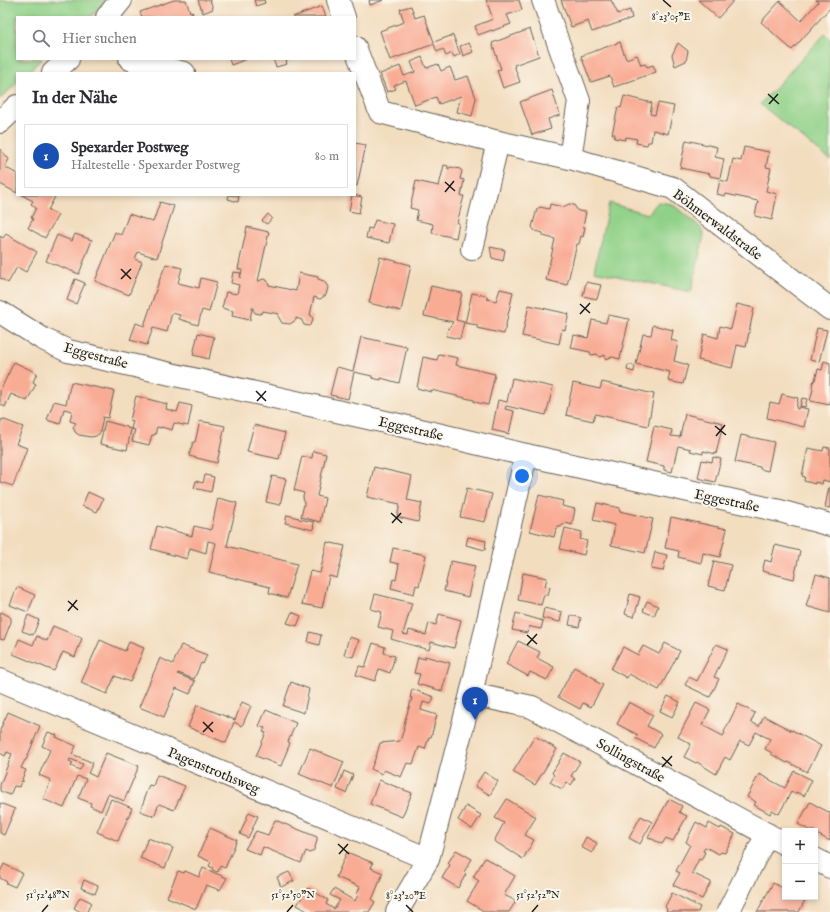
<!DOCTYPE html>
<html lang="de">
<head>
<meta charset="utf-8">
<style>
  :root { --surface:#fff; --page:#f7f7f7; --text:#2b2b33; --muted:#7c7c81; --line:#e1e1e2; --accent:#c8321e }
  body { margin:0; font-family:"IM FELL English",serif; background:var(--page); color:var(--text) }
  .controls { position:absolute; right:12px; bottom:12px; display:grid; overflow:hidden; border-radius:0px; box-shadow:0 2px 6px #0003 }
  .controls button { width:36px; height:36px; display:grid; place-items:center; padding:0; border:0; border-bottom:1px solid var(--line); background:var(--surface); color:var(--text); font:20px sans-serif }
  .you { position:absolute; left:522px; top:476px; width:14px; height:14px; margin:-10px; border:3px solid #fff; border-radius:50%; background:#1a73e8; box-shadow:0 0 0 6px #1a73e833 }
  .badge { display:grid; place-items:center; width:26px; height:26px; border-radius:50%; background:var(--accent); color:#fff; font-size:13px; font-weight:700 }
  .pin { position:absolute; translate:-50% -33px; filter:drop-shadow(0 1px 2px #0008) }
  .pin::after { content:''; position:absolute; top:21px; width:14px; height:12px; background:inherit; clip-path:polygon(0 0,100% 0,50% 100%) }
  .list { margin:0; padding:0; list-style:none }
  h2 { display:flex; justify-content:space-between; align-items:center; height:52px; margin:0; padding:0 16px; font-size:17px }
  h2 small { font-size:13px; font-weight:400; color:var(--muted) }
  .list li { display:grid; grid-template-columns:26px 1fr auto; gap:12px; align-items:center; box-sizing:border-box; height:64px; margin:0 8px 8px; padding:0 8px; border:1px solid var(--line); border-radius:0px }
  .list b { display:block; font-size:15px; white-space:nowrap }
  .list p { margin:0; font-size:13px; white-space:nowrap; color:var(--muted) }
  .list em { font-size:13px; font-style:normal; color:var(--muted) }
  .icon { flex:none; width:22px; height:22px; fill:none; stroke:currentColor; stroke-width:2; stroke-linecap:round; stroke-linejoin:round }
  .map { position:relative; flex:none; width:830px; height:912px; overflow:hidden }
  .search { position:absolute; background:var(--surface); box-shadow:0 2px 6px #0003; left:16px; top:16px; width:340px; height:44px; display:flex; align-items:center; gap:10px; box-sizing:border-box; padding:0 14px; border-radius:0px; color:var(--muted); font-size:15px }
  .panel { position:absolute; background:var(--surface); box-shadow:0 2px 6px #0003; left:16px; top:72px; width:340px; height:124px; border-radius:0px }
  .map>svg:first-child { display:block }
</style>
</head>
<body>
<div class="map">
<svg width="830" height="912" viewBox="0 0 830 912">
  <rect width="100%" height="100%" fill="#fbf7ec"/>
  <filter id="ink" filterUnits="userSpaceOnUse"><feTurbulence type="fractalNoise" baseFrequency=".025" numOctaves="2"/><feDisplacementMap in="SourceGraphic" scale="8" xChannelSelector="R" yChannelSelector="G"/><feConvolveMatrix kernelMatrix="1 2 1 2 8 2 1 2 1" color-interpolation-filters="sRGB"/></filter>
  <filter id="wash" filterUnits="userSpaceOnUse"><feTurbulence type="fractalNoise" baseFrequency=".012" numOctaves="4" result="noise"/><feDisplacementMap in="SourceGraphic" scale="16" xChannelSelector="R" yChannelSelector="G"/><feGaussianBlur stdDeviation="0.9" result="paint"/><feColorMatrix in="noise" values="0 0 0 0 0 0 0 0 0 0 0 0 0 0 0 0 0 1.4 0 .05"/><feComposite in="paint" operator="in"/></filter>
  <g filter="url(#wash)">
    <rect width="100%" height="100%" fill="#f3ddbf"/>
    <!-- green -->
    <g fill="#90d188" stroke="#567652">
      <polygon points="0,0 106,0 91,17 17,17 17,59 42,59 27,73 17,73 17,83 0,99"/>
      <polygon points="825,34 830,39 830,160 760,104"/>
      <polygon points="658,202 672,204 700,227 704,235 691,292 594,271 609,203 648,214"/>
    </g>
    <g id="blocks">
      <!-- building -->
      <g fill="#f9ac94" fill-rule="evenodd">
        <polygon points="174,0 186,0 190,12 192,11 193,14 191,14 192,17 142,17 140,12"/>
        <polygon points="198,0 210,0 213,9 203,13"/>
        <polygon points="254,0 264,0 265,3 256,6"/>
        <polygon points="369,0 384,0 370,5"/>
        <polygon points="486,0 519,0 522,10 507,15 511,24 492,31 492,30 478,35 475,26 493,19"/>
        <polygon points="561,0 611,0 618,14 630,10 632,18 592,32 588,21 571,27"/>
        <polygon points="698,0 734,0 718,18"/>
        <polygon points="816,0 830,0 830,8 792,50 761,22 780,1 801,21 818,2"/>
        <polygon points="322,6 326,17 293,17"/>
        <polygon points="411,6 415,18 424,15 434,42 453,35 460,54 454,57 452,53 446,56 443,49 437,52 434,44 390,60 380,31 404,22 400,9"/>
        <polygon points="530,29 539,56 514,65 520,82 503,88 497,70 501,69 492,43"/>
        <polygon points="620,42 626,59 637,55 641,65 645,64 647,67 653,65 656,72 614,87 610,76 591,82 581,56"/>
        <polygon points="469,43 473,52 463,56 460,46"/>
        <polygon points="678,43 688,51 686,61 675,66 672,55"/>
        <polygon points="422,57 426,68 438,64 441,71 450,67 455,80 468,76 476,98 472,116 457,112 461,96 439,104 436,97 415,105 406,81 394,85 396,89 387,92 380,74 400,66 404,76 415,72 411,62"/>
        <polygon points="229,59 247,59 231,65"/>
        <polygon points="273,59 292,59 286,61 287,64 276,67"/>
        <polygon points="552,90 560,115 548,119 551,129 532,135 520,102"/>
        <polygon points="624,96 652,103 650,114 655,115 658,103 674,106 668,134 653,130 651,142 648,142 647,145 636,143 637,139 626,137 625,140 614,138 615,134 612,134 618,107 621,108"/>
        <polygon points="686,140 717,147 715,157 724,159 720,178 710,176 710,174 680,168"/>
        <polygon points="355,143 366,145 357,186 355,185"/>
        <polygon points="744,147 769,152 766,167 771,168 766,191 777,194 772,220 755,216 758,201 726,194 725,196 717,194 720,180 728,182 733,159 741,161"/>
        <polygon points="0,149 9,159 5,167 17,174 17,193 0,184"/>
        <polygon points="444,165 448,166 448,169 451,167 460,169 462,171 460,179 464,180 461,196 464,196 457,223 459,223 456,238 432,233 433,224 416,220 418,210 410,208 416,181 439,186"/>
        <polygon points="22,195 56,195 48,210 58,215 45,238 28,228 33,219 31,218 36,208 31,204 33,201"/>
        <polygon points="229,195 239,195 238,202 228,199"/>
        <polygon points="352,195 362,197 359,213 349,211"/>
        <polygon points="160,202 174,206 157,258 138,252 135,259 142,262 129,295 95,281 115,232 121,235 129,214 153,222"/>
        <polygon points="550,204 563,207 569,204 574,205 578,211 586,212 583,227 585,227 583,237 581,236 579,244 577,244 567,285 546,280 555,239 543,236 543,233 535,231 532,227 537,209 540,207 549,209"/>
        <polygon points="268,214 272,218 267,224 262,221"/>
        <polygon points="375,220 393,224 389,243 366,238 368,228 372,229"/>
        <polygon points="247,227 269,232 258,281 259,281 263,279 267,280 269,285 296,291 299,273 318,277 318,279 324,281 328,287 326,295 320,299 314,297 310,315 311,315 313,319 312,323 309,326 304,325 302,321 302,320 296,318 296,320 290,324 282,323 278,316 279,314 263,311 263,312 260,314 255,313 253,310 253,308 252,308 250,320 232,316 233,311 222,308 226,292 237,294 239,285 231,283 233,272 241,273 240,278 242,270 238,269"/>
        <polygon points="6,234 37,252 26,272 17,267 8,283 0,278 0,236 3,238"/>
        <polygon points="75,234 92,240 79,274 46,261 57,235 72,241"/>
        <polygon points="490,247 505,250 503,261 492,258"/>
        <polygon points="380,257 411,265 401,311 369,303"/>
        <polygon points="166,264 182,268 178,283 199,288 201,278 217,282 209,312 202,310 198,325 179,319 180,315 172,313 167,332 153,328 147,345 130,340 136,323 144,326 159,281"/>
        <polygon points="75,279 85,283 76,304 67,300"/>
        <polygon points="586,282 601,285 597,299 583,296"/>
        <polygon points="431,286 462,293 456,320 464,322 460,339 446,336 448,329 453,322 424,316"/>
        <polygon points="500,289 513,292 504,334 477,328 477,325 465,323 472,293 487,296 487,299 496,301"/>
        <polygon points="737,304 754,308 746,347 737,345 732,368 698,360 704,334 718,338 720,326 731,329"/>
        <polygon points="529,305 569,314 565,330 562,329 559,344 522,336"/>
        <polygon points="608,315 629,319 620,359 612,357 605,359 605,355 599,357 597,354 591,355 590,352 571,348 574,335 588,338 592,320 606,323"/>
        <polygon points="653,325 673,330 671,340 678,342 674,361 688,365 683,384 668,381 670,372 636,364 643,334 651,335"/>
        <polygon points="817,328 827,330 819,362 810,360"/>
        <polygon points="198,333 214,337 209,359 193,355"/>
        <polygon points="361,337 407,347 399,383 381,378 381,380 372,378 372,376 354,372 348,399 330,395 337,367 353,371"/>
        <polygon points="439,354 458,358 456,365 495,374 488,405 474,402 474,400 431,390 431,392 417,388 423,357 437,360"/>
        <polygon points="824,361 830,363 830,405 810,401 813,389 812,387 813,382 815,380 818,369 822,370"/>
        <polygon points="14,362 37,373 33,382 36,384 27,401 11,394 5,407 0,404 0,391"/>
        <polygon points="628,365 635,366 634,372 627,370"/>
        <polygon points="512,378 553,387 546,415 506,406 505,409 514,411 509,434 492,430 498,400 507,402"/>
        <polygon points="71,382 114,391 108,418 103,417 100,433 96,436 91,437 79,435 75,432 73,427 76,423 70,421 72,411 64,409 60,424 47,420 54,401 66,404"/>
        <polygon points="602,382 654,394 648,426 595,414 593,421 566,415 573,383 600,389"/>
        <polygon points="782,394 798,398 796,408 798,409 799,407 808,409 804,427 767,418 770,402 779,404"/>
        <polygon points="136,396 167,404 166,409 177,412 180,403 192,406 188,426 174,423 172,430 161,427 161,428 157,427 155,435 152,435 149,445 132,441 135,430 131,429 133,421 130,420"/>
        <polygon points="802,398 807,399 805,407 800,406"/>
        <polygon points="685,414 723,423 716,454 703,451 703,454 690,451 691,449 678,446 672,472 664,470 664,466 646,462 654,426 672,430 671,436 680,437"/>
        <polygon points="2,419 23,427 16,444 27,448 13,486 0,482 0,424"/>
        <polygon points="105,421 127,427 127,428 131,429 127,450 100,444"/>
        <polygon points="200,421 225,426 217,463 189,456 193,442 195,442"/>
        <polygon points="254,425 285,433 279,459 247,452"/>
        <polygon points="741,435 774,442 768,471 760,469 760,467 735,462"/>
        <polygon points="824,447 830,448 830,482 823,480 822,484 815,482 815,484 804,481 805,477 802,476 808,448 823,451"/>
        <polygon points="313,451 326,454 317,496 325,498 320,522 301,517 304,504 303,497 304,493 294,490 302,456 312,458"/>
        <polygon points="713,457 721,459 715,482 698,478 702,460 712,462"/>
        <polygon points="374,467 412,476 407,500 422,503 418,522 397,517 400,504 367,497"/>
        <polygon points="205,475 214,477 211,492 194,488 196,481 203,483"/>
        <polygon points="272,476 286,479 280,505 266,502"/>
        <polygon points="829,487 830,487 830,508 825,507"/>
        <polygon points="467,488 492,494 485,522 460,517"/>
        <polygon points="88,492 103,499 97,512 82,506"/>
        <polygon points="539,495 563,501 562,506 575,509 572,525 566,523 560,527 557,526 554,537 530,531"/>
        <polygon points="218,498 237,503 227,546 297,564 287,598 269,593 270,587 209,572 216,543 208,541 206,553 190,548 187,559 151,549 157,526 192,536 194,526 211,530"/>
        <polygon points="597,503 620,508 619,511 653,519 645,553 611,545 615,525 593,520"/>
        <polygon points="287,515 299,518 299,519 314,522 313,530 285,523"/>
        <polygon points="671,517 727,529 720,557 703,553 701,563 678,557 679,551 665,548"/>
        <polygon points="565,528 582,532 580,539 587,541 584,555 560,549"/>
        <polygon points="468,537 486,541 485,550 466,545"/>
        <polygon points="327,542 345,546 337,578 329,576 322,608 302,604 310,571 320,573"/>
        <polygon points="775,545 800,551 794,579 762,571 765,560 771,562"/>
        <polygon points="393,548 426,555 419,586 416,585 414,594 391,588 393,579 396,580 399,564 390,562"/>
        <polygon points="655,552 667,555 663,571 651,569"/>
        <polygon points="451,561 475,566 468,597 444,591"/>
        <polygon points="714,561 731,565 725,590 708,586"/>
        <polygon points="523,573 547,578 545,586 550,587 548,595 544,595 541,605 518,600"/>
        <polygon points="816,574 830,578 830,613 806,606"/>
        <polygon points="17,587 35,595 28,612 10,605"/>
        <polygon points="375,594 412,603 403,634 408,635 409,630 426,635 429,623 436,625 439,614 461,620 454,648 431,642 429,650 391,639 393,631 378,627 382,612 371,609"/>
        <polygon points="630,594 640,597 634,617 625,614"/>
        <polygon points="647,601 658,606 654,616 643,611"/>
        <polygon points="544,608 562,612 560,622 542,618"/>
        <polygon points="1,612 9,616 11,618 11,622 4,640 0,639 0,615"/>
        <polygon points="292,612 301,616 297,626 287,623"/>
        <polygon points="516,613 543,621 541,629 531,627 530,626 527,633 512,630"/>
        <polygon points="28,615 39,620 33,635 22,631"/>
        <polygon points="571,615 581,618 579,627 569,625"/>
        <polygon points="53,626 82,638 75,657 63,652 54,671 13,654 19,639 33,645 37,636 47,641"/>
        <polygon points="310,632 321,635 319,645 308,642"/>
        <polygon points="349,637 359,640 353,657 344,655"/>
        <polygon points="100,640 125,651 129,642 144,648 130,682 115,676 107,694 81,683"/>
        <polygon points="518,641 540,652 537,658 554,667 547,680 530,672 528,676 506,664"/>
        <polygon points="373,643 385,647 384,653 395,656 390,673 379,669 375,681 356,675 359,666 365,667"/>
        <polygon points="665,643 680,651 659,690 629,674 627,678 611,669 623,647 638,655 643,646 659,654"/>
        <polygon points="716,644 728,649 714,677 719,679 710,697 685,685 689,677 697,681"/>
        <polygon points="181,645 207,655 203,664 201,663 194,679 178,673 177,674 195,681 190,694 176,688 164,717 139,707 160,658 173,664"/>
        <polygon points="425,656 450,663 442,691 417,684 420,674 414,673 418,657 425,659"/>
        <polygon points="574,667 596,679 595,681 603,685 591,707 583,703 580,709 558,697"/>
        <polygon points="291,682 309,689 304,713 283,706"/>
        <polygon points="412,689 434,697 431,704 423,702 421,710 437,715 431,737 429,737 425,749 419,747 413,764 407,763 401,777 384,770 382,774 371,769 377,754 380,743 400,741 404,729 403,729 406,717 412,698 410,698"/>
        <polygon points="668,696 680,702 672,717 660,711"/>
        <polygon points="242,702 251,706 242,726 234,722 226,743 188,727 197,705 235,720"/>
        <polygon points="629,702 653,715 647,726 661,734 654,748 635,738 638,735 617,724"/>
        <polygon points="696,703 710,710 702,725 723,736 725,733 724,732 738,704 755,713 751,722 759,726 764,716 792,731 792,730 821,746 807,772 788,762 787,763 771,754 772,753 765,749 770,739 756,732 749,745 740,741 730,760 725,757 716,774 697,762 696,763 684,757 691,744 678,737"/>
        <polygon points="266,710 296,723 288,742 290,743 281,766 256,756 266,733 263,732 265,728 259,726"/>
        <polygon points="8,712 40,726 26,760 25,760 21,768 26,770 22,779 23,780 23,782 21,781 19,787 14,786 10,795 0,791 0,785 12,754 7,752 5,756 0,753 0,730"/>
        <path d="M48,732l9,3 -1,2 20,9 -4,8 21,9 -5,10 8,4 10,-24 33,13 -15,35 -16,-7 -7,17 -11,-5 1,-3 -13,-5 8,-19 -9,-3 -13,32 -21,-9 8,-19 -12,-5 11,-25 -8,-4zM70,759l13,5 -3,6 -9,-4 2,-3 -4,-2z"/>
        <polygon points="535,736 557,749 535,785 513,772"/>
        <polygon points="310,748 344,762 333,788 299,774"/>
        <polygon points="564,753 580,762 571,776 575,779 571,785 567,782 562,789 550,782 554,775 552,773"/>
        <polygon points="344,771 353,775 346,793 337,789"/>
        <polygon points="794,771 812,780 804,796 796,792 795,794 791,792 779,814 772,810 770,814 754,805 756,802 747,797 759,774 785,788"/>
        <polygon points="484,772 498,781 490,795 475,786"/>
        <polygon points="157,775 185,786 174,810 159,804 154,816 140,811 145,798 144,798 149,785 153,786"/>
        <polygon points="379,780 412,793 402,817 370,804"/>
        <polygon points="111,799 132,808 118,841 97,832"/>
        <polygon points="507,799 536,817 525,835 534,840 523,859 494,841 504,823 495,818"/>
        <polygon points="669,799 682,806 679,812 687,816 673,841 666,838 662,844 648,837"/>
        <polygon points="810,802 830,813 830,841 815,833 815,831 811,831 798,824"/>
        <polygon points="0,803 15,809 4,835 0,833"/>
        <polygon points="466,806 481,815 472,829 458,820"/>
        <polygon points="249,812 258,816 248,838 240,834"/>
        <polygon points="641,816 652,822 640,844 629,838"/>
        <polygon points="275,820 317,837 317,841 314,850 310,853 306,851 301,863 263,847 260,855 245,849 256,831 268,835"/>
        <polygon points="696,822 707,828 709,823 720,829 721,827 735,834 725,853 721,852 719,854 705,847 703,851 705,852 701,860 699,859 692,873 711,882 702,899 673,885 680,873 676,871 690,845 686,842"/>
        <polygon points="210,828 237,840 225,868 220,866 218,872 212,870 213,868 209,866 211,862 198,856"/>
        <polygon points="586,837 597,843 592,853 581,847"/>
        <polygon points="148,838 173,848 165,868 140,858"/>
        <polygon points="456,850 472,859 464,872 466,874 458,888 442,878 450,865 448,863"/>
        <polygon points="347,852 373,863 371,868 383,873 372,900 375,902 369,912 309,912 297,905 308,888 328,900 326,904 334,909 340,900 330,895 334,889 355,901 358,895 357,894 360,887 336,877"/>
        <polygon points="485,858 515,876 504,895 516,901 509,912 485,912 467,901 479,881 473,877"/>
        <polygon points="4,864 22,873 15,887 6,883 7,882 0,878 0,872"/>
        <polygon points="203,868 227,878 220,890 206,885 196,909 167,897 178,871 184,873 185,871 199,877"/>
        <polygon points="289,872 294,881 281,887 277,877"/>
        <polygon points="84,880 98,886 95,894 81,888"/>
        <polygon points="773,883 785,889 785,897 799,897 805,900 799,912 757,912"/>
        <polygon points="672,893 700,907 698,912 666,912 667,909 665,907"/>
        <polygon points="80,897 91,902 87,912 81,912 74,908"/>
      </g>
    </g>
  </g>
  <g filter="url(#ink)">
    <use href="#blocks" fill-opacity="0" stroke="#676055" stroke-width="1"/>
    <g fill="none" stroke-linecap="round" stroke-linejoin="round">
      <!-- minor casing -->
      <g stroke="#676055" stroke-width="24">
        <g id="minor">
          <polyline points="338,0 344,17"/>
          <polyline points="543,0 579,101 570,158"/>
          <polyline points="107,17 121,0"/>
          <polyline points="355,47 380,112 498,142 570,158 673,188 830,309"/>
          <polyline points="130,59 138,62 184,73"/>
          <polyline points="53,73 68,59"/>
          <polyline points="0,122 17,106"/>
          <polyline points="472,249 498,142"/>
          <polyline points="0,312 43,339 68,351 399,425 526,455 780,511 830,525"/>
          <polyline points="0,680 428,859"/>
          <polyline points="471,694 532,707 785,844"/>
          <polyline points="815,859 830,867"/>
          <polyline points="397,912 428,859 471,694 526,455"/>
          <polyline points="728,912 767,834"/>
        </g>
      </g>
      <!-- minor -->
      <use href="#minor" stroke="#fff" stroke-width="22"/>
    </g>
  </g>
  <!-- ticks -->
  <path fill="none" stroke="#1c1c1c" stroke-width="1.5" d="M663,0l8,7M768,94l11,10M769,104l9,-10M445,182l10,9M445,192l9,-11M121,269l10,10M121,279l10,-10M580,304l10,9M580,314l10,-11M256,391l10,10M257,401l9,-10M715,426l11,9M716,436l9,-11M391,513l11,10M392,523l9,-10M68,601l10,9M68,611l9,-11M527,635l10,9M527,645l10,-11M203,722l10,10M203,732l10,-10M662,757l10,9M662,767l10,-11M338,844l11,10M339,854l9,-10M406,905l7,7M42,912l6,-7M287,912l6,-7M532,912l6,-7"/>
  <g text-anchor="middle" stroke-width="4" stroke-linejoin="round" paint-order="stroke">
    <!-- street labels -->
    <g font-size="14" fill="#1c1c1c" stroke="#fbf7ec">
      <text transform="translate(718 224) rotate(37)" y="5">Böhmerwaldstraße</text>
      <text transform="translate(96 355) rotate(15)" y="5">Eggestraße</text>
      <text transform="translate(411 428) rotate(13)" y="5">Eggestraße</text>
      <text transform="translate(727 500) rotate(12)" y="5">Eggestraße</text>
      <text transform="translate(631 760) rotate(29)" y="5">Sollingstraße</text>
      <text transform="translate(214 770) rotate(23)" y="5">Pagenstrothsweg</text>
    </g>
  </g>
  <g font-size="10" text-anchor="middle" fill="#1c1c1c" stroke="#fbf7ec" stroke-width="4" stroke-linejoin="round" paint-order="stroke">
    <text x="671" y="20">8°23'05"E</text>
    <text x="48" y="898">51°52'48"N</text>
    <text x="293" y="898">51°52'50"N</text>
    <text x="538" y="898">51°52'52"N</text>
    <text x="406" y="899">8°23'20"E</text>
  </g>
</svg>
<div class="controls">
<button>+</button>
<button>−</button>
</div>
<div class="you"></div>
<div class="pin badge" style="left:475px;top:720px;background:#1a4fb4">1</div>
<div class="search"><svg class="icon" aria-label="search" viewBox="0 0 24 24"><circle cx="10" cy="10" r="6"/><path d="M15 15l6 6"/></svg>Hier suchen</div>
<section class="panel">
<h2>In der Nähe<small></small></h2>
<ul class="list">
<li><span class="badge" style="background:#1a4fb4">1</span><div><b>Spexarder Postweg</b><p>Haltestelle · Spexarder Postweg</p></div><em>80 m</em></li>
</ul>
</section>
</div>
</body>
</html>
